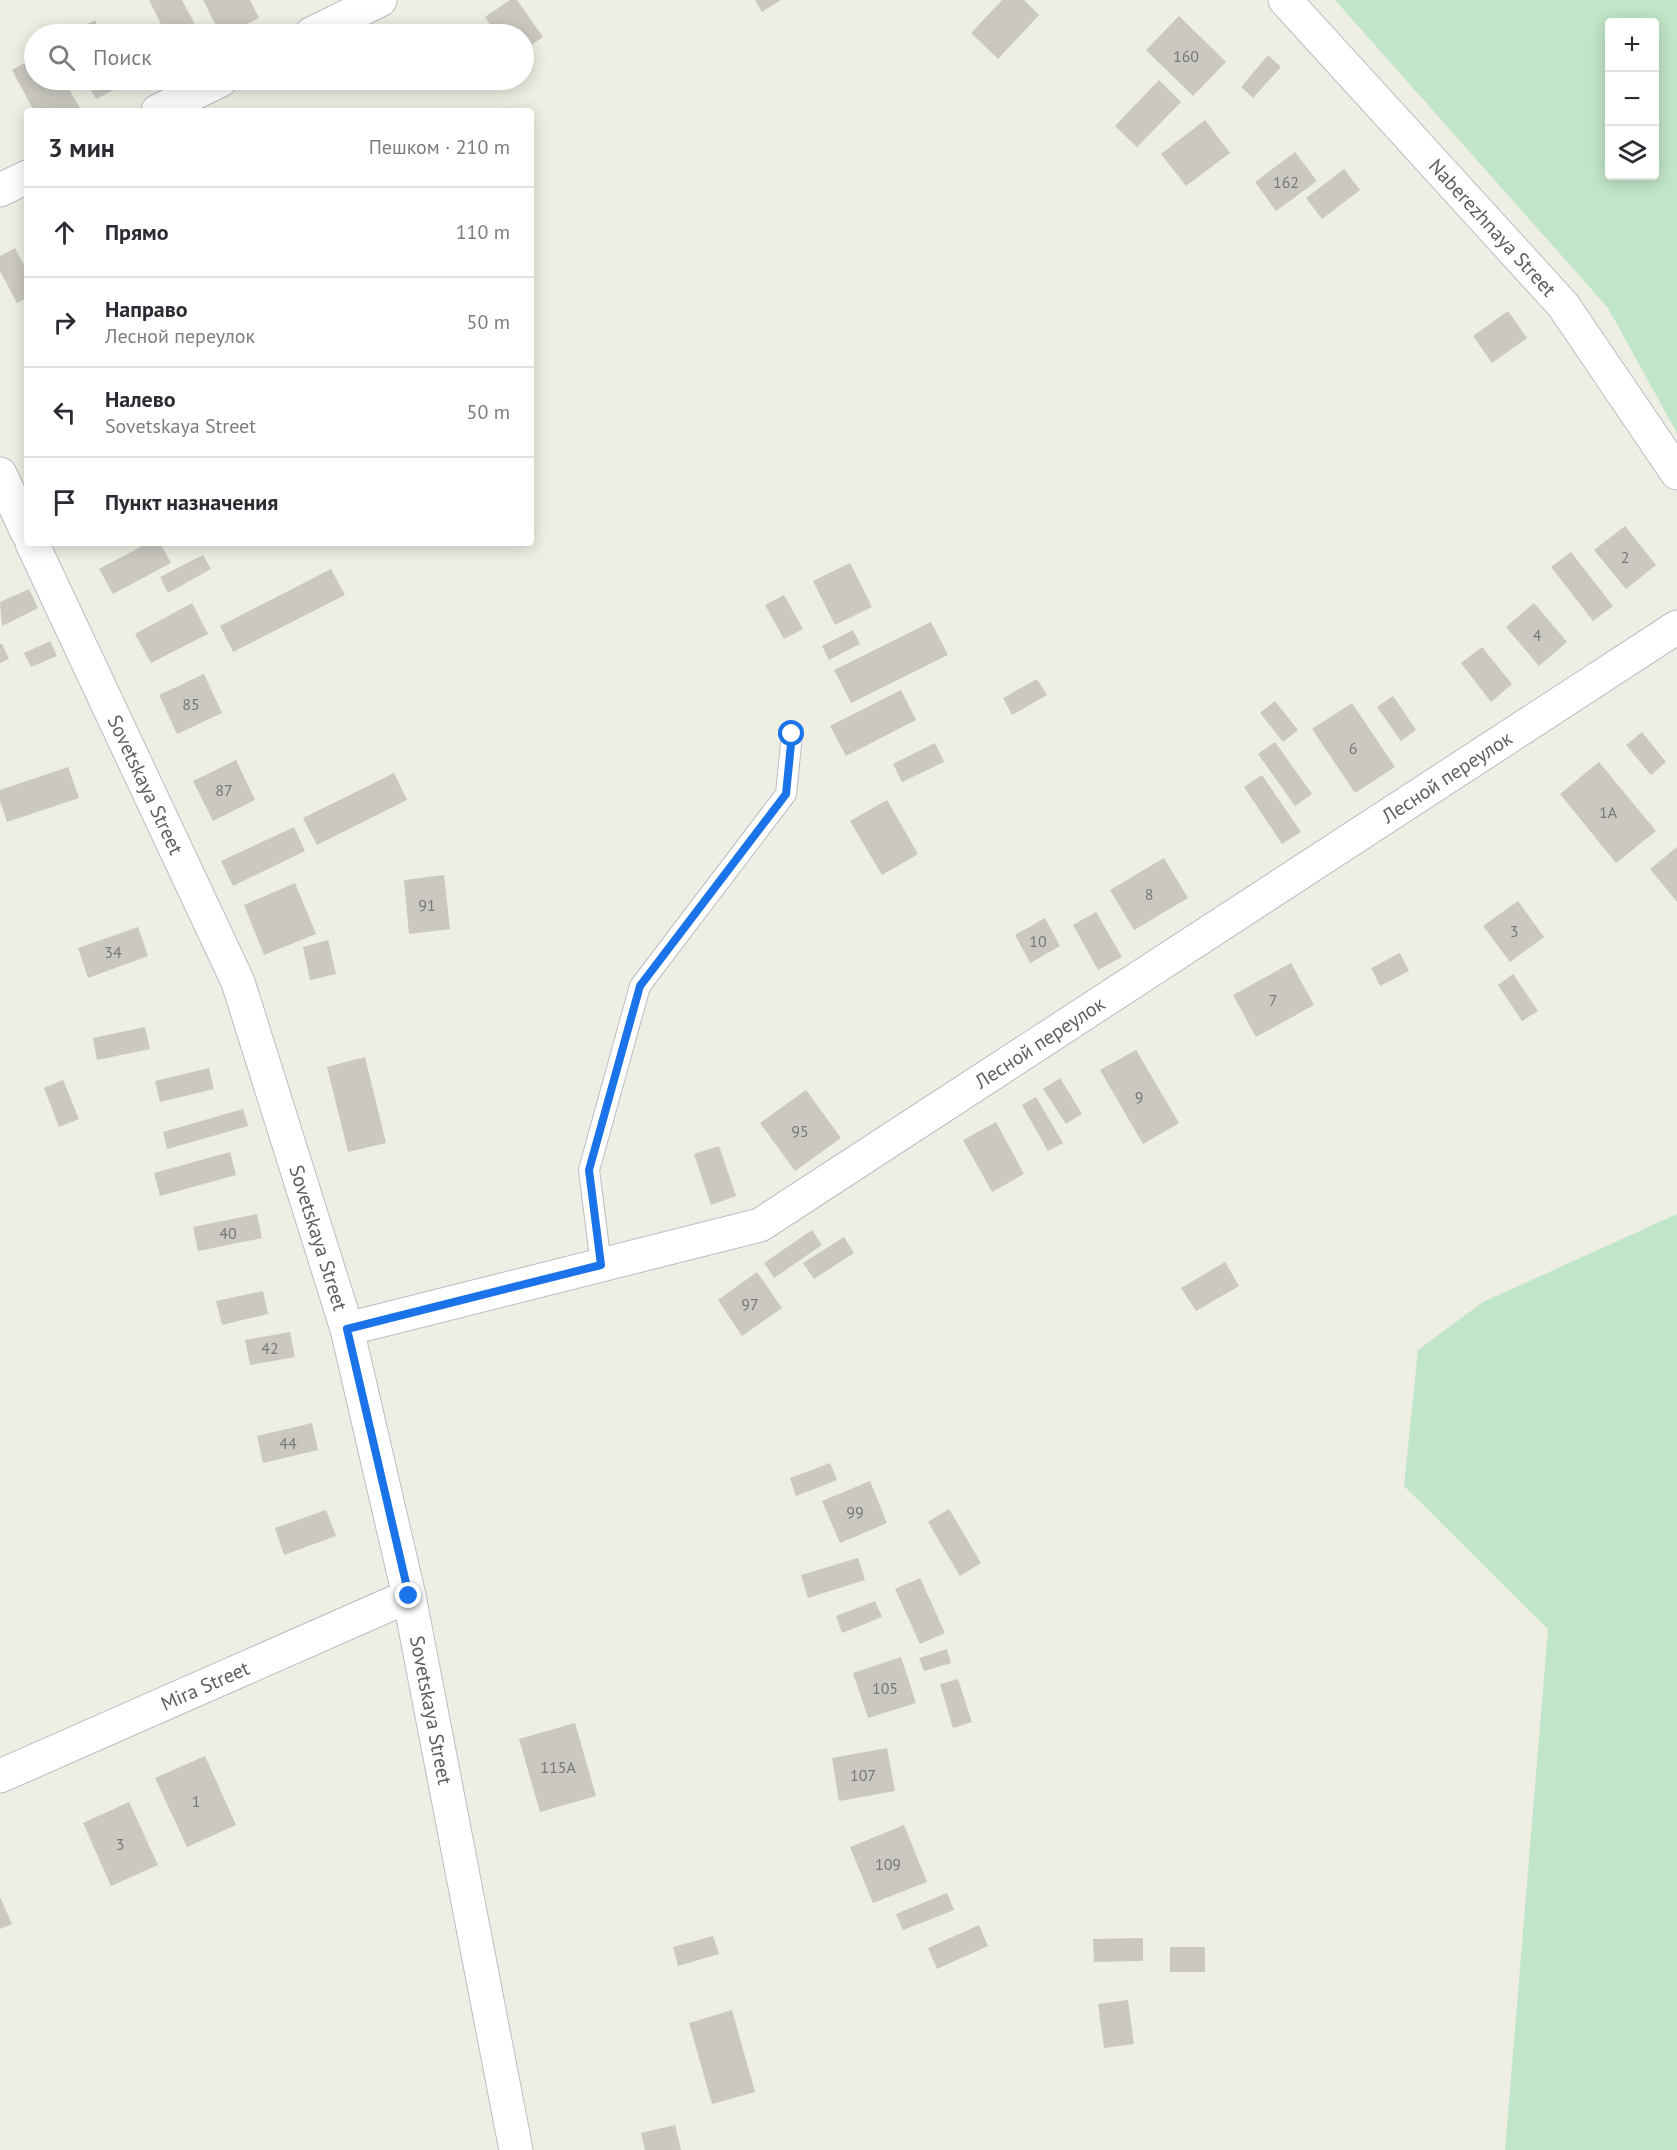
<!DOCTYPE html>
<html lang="ru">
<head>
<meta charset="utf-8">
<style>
  :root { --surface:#fff; --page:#f7f7f7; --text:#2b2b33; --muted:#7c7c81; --line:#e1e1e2 }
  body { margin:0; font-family:"PT Sans",sans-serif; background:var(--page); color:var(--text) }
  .controls { position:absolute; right:18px; top:18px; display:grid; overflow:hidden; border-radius:6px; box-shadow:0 3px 15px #0003 }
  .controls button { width:54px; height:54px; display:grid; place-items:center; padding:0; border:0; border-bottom:2px solid var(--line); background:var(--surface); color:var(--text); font:30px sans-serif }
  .stop { position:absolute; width:18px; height:18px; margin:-14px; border:4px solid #1a73e8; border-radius:50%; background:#fff }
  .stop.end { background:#1a73e8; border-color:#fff; box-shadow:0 2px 6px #0008 }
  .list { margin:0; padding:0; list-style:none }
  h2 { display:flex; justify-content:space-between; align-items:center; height:78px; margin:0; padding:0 24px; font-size:26px }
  h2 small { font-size:20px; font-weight:400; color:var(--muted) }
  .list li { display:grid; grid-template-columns:39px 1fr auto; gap:18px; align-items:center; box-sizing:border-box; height:90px; padding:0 24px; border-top:2px solid var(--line) }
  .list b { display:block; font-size:22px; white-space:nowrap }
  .list p { margin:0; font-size:20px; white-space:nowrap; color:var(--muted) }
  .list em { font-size:20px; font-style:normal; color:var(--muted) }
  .icon { flex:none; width:33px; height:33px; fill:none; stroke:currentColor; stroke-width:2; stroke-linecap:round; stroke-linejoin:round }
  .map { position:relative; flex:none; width:1677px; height:2150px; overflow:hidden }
  .search { position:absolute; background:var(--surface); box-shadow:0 3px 15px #0003; left:24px; top:24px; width:510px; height:66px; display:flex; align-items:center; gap:15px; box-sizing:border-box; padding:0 21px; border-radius:33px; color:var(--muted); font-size:22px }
  .panel { position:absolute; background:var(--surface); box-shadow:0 3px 15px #0003; left:24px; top:108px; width:510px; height:438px; border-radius:6px }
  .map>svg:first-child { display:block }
</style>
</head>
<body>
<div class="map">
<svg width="1677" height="2150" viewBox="0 0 1677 2150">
  <rect width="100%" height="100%" fill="#eeeee4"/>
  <!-- green -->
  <g fill="#c1e5c8" fill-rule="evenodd">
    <path d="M1335,0h342v433l-69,-125zM1610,22h44v154h-44z"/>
    <polygon points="1677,1214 1677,2150 1505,2150 1548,1629 1404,1486 1418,1350 1483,1302"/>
  </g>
  <!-- building -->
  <g fill="#cac8c1">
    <polygon points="149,0 182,0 200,34 166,34"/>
    <polygon points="203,0 250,0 259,18 227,34 220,34"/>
    <polygon points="510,0 517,0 543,37 524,50 524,34 497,34 485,17"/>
    <polygon points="755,0 781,0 762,12"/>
    <polygon points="1002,0 1024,0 1039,15 998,59 971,33"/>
    <polygon points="1179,16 1226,62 1193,96 1146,50"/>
    <polygon points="95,20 102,34 68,34"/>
    <polygon points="1268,55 1281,67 1253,98 1241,87"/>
    <polygon points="34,58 34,80 64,80 81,110 34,111 12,70"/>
    <polygon points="85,80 127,80 129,82 96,99"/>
    <polygon points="1159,80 1181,102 1137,147 1115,126"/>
    <polygon points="1205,120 1230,153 1186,186 1161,154"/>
    <polygon points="1295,152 1317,181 1276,211 1255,182"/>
    <polygon points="1344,169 1360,190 1322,219 1306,198"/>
    <polygon points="15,248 27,271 27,298 17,303 0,271 0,256"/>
    <polygon points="1508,311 1527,338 1492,363 1473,336"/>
    <polygon points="1625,526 1656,565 1626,589 1594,550"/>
    <polygon points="148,543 160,543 171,563 113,594 99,569"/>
    <polygon points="1571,552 1613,606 1593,621 1551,567"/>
    <polygon points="203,555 211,569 168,593 160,577"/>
    <polygon points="850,563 872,607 835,625 813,581"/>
    <polygon points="331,569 345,595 233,652 220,626"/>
    <polygon points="29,589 38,608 2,626 0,602"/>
    <polygon points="784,595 803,629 784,639 765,605"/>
    <polygon points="192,603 208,634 151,663 135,634"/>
    <polygon points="1534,603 1567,642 1539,666 1506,627"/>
    <polygon points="931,622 948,655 851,703 834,670"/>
    <polygon points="853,630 860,644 829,660 822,646"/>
    <polygon points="50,641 57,656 31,667 24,653"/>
    <polygon points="0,644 2,644 9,659 0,663"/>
    <polygon points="1482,647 1512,684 1491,702 1461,663"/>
    <polygon points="204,674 222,713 177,734 159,695"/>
    <polygon points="1037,679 1047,695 1012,715 1003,698"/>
    <polygon points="901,690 916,720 846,756 830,726"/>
    <polygon points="1393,696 1416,730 1401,741 1377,707"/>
    <polygon points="1275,701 1298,730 1283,742 1260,713"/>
    <polygon points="1352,703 1395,767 1355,793 1312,729"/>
    <polygon points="1642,732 1666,762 1651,775 1626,745"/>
    <polygon points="1275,742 1312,794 1295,806 1258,754"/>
    <polygon points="935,743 944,762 902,782 893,764"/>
    <polygon points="236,760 255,800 213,821 193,781"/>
    <polygon points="1599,762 1656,831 1616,863 1560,794"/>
    <polygon points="68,767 79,798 7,822 0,801 0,790"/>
    <polygon points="394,773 407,800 317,845 303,818"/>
    <polygon points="1262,775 1301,832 1282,844 1244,787"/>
    <polygon points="887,800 918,854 882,875 850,821"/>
    <polygon points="294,827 305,851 233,886 221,861"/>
    <polygon points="1677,847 1677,902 1650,869"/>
    <polygon points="1164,858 1188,898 1134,930 1110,890"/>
    <polygon points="444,875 450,929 409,934 404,880"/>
    <polygon points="295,883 316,934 264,955 244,905"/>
    <polygon points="1518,901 1544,937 1510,962 1483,926"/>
    <polygon points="1096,912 1122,957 1098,970 1073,925"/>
    <polygon points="1045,918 1060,946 1030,963 1015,935"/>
    <polygon points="138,927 148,956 88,978 78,948"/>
    <polygon points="328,940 336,974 310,980 303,947"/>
    <polygon points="1400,953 1409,971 1380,986 1371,968"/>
    <polygon points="1291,963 1314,1005 1256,1037 1233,995"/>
    <polygon points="1513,974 1538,1011 1522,1021 1498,985"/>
    <polygon points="145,1027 150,1049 97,1060 93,1038"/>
    <polygon points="1136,1050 1179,1123 1143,1144 1100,1070"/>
    <polygon points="365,1057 386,1143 348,1152 327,1067"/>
    <polygon points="209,1068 214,1089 160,1102 155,1081"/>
    <polygon points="1060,1078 1082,1114 1066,1124 1043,1089"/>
    <polygon points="63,1080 79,1119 59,1127 44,1088"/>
    <polygon points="806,1090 841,1138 795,1171 760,1123"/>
    <polygon points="1036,1097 1063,1143 1048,1151 1022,1105"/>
    <polygon points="243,1109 248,1126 167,1149 163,1132"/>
    <polygon points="996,1122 1024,1174 992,1192 963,1140"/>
    <polygon points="719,1146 736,1196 711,1205 694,1154"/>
    <polygon points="230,1152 236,1175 160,1196 154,1173"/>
    <polygon points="257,1214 262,1238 198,1251 193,1227"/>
    <polygon points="812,1230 822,1245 774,1278 764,1263"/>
    <polygon points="844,1237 854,1253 814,1279 803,1263"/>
    <polygon points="1225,1262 1239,1286 1196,1311 1181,1288"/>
    <polygon points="757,1272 782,1308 742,1336 718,1300"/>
    <polygon points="263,1291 268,1314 222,1325 216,1301"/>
    <polygon points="290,1332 295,1357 250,1365 245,1340"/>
    <polygon points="312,1423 318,1450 263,1463 257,1436"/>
    <polygon points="830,1463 837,1480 796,1496 790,1478"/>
    <polygon points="870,1481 887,1523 840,1543 822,1501"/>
    <polygon points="949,1509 981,1563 960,1576 928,1522"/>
    <polygon points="326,1510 336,1536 284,1555 275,1528"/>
    <polygon points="858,1558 865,1580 808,1598 801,1575"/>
    <polygon points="920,1578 945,1633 920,1644 895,1589"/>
    <polygon points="875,1601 882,1617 842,1633 836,1616"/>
    <polygon points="947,1649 951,1663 924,1671 919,1658"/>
    <polygon points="901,1657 916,1703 868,1718 853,1673"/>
    <polygon points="958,1679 972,1722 953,1728 940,1684"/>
    <polygon points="575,1723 596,1796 540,1812 519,1739"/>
    <polygon points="887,1748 895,1791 839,1801 832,1758"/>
    <polygon points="205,1756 236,1825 187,1847 155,1778"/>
    <polygon points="129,1802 158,1865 111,1886 83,1823"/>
    <polygon points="904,1825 927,1882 873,1903 850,1847"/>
    <polygon points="947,1893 954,1910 903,1930 896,1914"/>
    <polygon points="0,1897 12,1924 0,1929"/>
    <polygon points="979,1925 988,1946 937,1969 928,1948"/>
    <polygon points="713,1936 719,1954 678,1966 673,1947"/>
    <polygon points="1143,1938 1143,1961 1094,1962 1093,1939"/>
    <rect x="1170" y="1947" width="35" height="25"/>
    <polygon points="1128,2000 1134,2044 1104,2048 1098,2004"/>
    <polygon points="732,2010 755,2092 712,2104 689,2023"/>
    <polygon points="675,2125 681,2150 645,2150 641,2133"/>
  </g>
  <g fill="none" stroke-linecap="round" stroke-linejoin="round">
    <!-- lane casing -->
    <g stroke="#bcbcc2" stroke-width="22">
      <polyline id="lane" points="601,1265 589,1170 640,986 786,794 792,734"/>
    </g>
    <!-- street casing -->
    <g stroke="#bcbcc2" stroke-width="35">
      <g id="street">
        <path id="s1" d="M1285,0l278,305 114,168"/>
        <polyline points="311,34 380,0"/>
        <polyline points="158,111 221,80"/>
        <polyline points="0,190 27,177"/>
        <polyline points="0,474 27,532"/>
        <path id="s2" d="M32,543l206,439 109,347 62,267 107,554"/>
        <path id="s3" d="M347,1329l413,-104 917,-598"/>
        <path id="s4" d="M0,1776l409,-180"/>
      </g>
    </g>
    <!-- lane -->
    <use href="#lane" stroke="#fff" stroke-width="20"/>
    <!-- street -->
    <use href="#street" stroke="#fff" stroke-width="33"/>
  </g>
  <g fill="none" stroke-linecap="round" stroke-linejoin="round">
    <!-- route -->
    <polyline stroke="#1a73e8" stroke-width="8" points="409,1596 347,1329 601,1265 589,1170 640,986 786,794 792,734"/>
  </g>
  <g text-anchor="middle" stroke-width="6" stroke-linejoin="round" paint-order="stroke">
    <!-- number labels -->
    <g font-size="16" fill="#78787b">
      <text x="1186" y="62">160</text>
      <text x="1286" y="188">162</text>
      <text x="1625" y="563">2</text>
      <text x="1537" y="641">4</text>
      <text x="191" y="710">85</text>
      <text x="1353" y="754">6</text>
      <text x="224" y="796">87</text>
      <text x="1608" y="818">1А</text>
      <text x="1149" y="900">8</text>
      <text x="427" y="911">91</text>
      <text x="1514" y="937">3</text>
      <text x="1038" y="947">10</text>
      <text x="113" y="958">34</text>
      <text x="1273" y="1006">7</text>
      <text x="1139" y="1103">9</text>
      <text x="800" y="1137">95</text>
      <text x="228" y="1239">40</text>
      <text x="750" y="1310">97</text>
      <text x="270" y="1354">42</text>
      <text x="288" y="1449">44</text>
      <text x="855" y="1518">99</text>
      <text x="885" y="1694">105</text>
      <text x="558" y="1773">115А</text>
      <text x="863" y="1781">107</text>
      <text x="196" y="1807">1</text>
      <text x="120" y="1850">3</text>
      <text x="888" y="1870">109</text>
    </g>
    <!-- street labels -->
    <g font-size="20" fill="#5c5e64" stroke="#fff">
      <text dy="7" stroke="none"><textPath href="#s1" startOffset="308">Naberezhnaya Street</textPath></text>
      <text dy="7" stroke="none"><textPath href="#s3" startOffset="1246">Лесной переулок</textPath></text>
      <text dy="7" stroke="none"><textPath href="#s2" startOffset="267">Sovetskaya Street</textPath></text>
      <text dy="7" stroke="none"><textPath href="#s3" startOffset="760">Лесной переулок</textPath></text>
      <text dy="7" stroke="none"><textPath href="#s2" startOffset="753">Sovetskaya Street</textPath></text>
      <text dy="7" stroke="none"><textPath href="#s4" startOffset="224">Mira Street</textPath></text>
      <text dy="7" stroke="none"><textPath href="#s2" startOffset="1239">Sovetskaya Street</textPath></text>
    </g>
  </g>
</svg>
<div class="controls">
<button>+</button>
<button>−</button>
<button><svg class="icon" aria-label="layers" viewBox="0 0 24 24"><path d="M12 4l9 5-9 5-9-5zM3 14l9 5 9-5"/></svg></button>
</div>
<div class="stop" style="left:792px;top:734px"></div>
<div class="stop end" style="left:409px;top:1596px"></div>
<div class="search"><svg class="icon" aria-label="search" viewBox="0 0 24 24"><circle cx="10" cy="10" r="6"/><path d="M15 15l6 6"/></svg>Поиск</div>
<section class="panel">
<h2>3 мин<small>Пешком · 210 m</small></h2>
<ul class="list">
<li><svg class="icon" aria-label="ahead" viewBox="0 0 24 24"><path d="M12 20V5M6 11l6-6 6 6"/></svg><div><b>Прямо</b></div><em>110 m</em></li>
<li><svg class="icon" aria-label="right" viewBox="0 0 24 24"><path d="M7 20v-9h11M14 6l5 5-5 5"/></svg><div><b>Направо</b><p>Лесной переулок</p></div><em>50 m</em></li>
<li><svg class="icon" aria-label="left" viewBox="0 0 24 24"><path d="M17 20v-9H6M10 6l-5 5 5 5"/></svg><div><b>Налево</b><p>Sovetskaya Street</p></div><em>50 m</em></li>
<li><svg class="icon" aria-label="arrive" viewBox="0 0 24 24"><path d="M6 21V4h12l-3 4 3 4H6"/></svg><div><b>Пункт назначения</b></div></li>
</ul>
</section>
</div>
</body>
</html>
